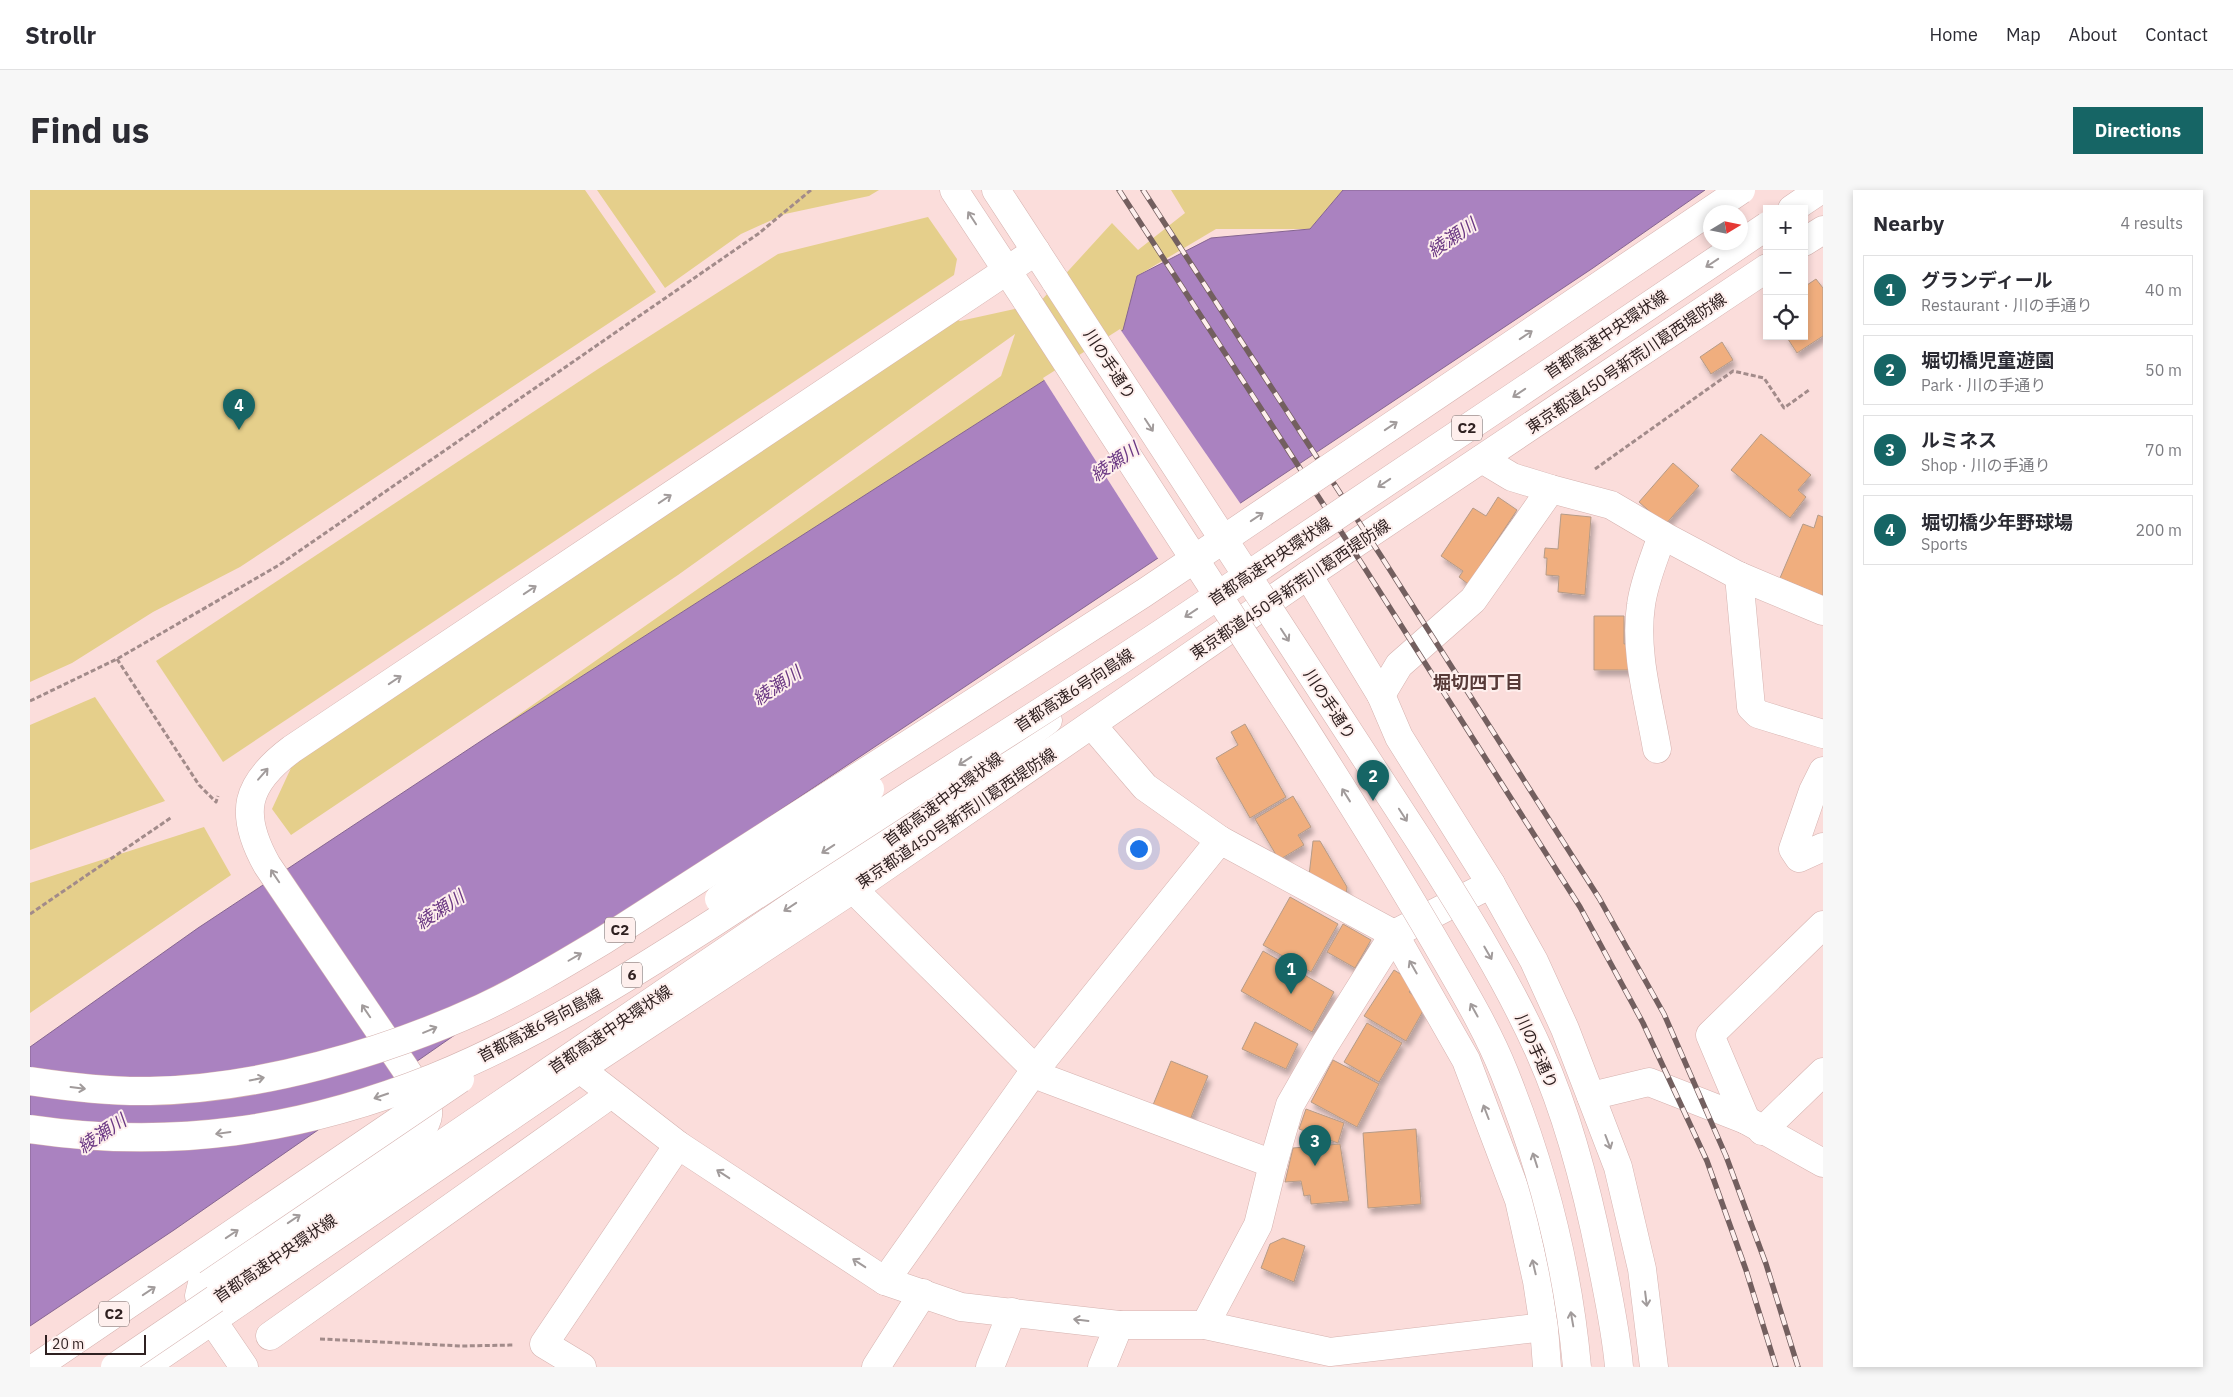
<!DOCTYPE html>
<html lang="en">
<head>
<meta charset="utf-8">
<style>
  :root { --surface:#fff; --page:#f7f7f7; --text:#2b2b33; --muted:#7c7c81; --line:#e1e1e2; --accent:#166565 }
  body { margin:0; font-family:"IBM Plex Sans","Noto Sans JP",sans-serif; background:var(--page); color:var(--text) }
  .controls { position:absolute; right:15px; top:15px; display:grid; overflow:hidden; border-radius:0px; box-shadow:0 2px 8px #0003 }
  .controls button { width:45px; height:45px; display:grid; place-items:center; padding:0; border:0; border-bottom:1px solid var(--line); background:var(--surface); color:var(--text); font:25px sans-serif }
  .compass { position:absolute; left:1673px; top:15px; width:45px; height:45px; border-radius:50%; background:var(--surface); box-shadow:0 2px 8px #0003; rotate:80deg }
  .scale { position:absolute; left:15px; bottom:12px; width:101px; box-sizing:border-box; padding-left:5px; border:2px solid #2f2121; border-top:0; font-size:14px; line-height:18px; white-space:nowrap; color:#2f2121; -webkit-text-stroke:4px #feefed; paint-order:stroke }
  .you { position:absolute; left:1108px; top:658px; width:18px; height:18px; margin:-12px; border:4px solid #fff; border-radius:50%; background:#1a73e8; box-shadow:0 0 0 8px #1a73e833 }
  .badge { display:grid; place-items:center; width:32px; height:32px; border-radius:50%; background:var(--accent); color:#fff; font-size:16px; font-weight:700 }
  .pin { position:absolute; translate:-50% -41px; filter:drop-shadow(0 1px 2px #0008) }
  .pin::after { content:''; position:absolute; top:26px; width:18px; height:15px; background:inherit; clip-path:polygon(0 0,100% 0,50% 100%) }
  .list { margin:0; padding:0; list-style:none }
  h2 { display:flex; justify-content:space-between; align-items:center; height:65px; margin:0; padding:0 20px; font-size:21px }
  h2 small { font-size:16px; font-weight:400; color:var(--muted) }
  .list li { display:grid; grid-template-columns:32px 1fr auto; gap:15px; align-items:center; box-sizing:border-box; height:70px; margin:0 10px 10px; padding:0 10px; border:1px solid var(--line); border-radius:0px }
  .list b { display:block; font-size:19px; white-space:nowrap }
  .list p { margin:0; font-size:16px; white-space:nowrap; color:var(--muted) }
  .list em { font-size:16px; font-style:normal; color:var(--muted) }
  .icon { flex:none; width:28px; height:28px; fill:none; stroke:currentColor; stroke-width:2; stroke-linecap:round; stroke-linejoin:round }
  .map { position:relative; flex:none; width:1793px; height:1177px; overflow:hidden; border-radius:0px }
  header { display:flex; align-items:center; gap:30px; box-sizing:border-box; height:70px; padding:0 25px; background:var(--surface); border-bottom:1px solid var(--line) }
  header strong { font-size:24px }
  nav { display:flex; gap:28px; margin-inline-start:auto; font-size:18px }
  .intro { display:flex; align-items:center; justify-content:space-between; box-sizing:border-box; height:120px; padding:0 30px }
  h1 { margin:0; font-size:35px }
  .button { padding:12px 22px; border-radius:0px; background:var(--accent); color:#fff; font-size:18px; font-weight:700 }
  main { display:flex; gap:30px; padding:0 30px }
  aside { flex:1; background:var(--surface); border-radius:0px; box-shadow:0 2px 8px #0003 }
  .map>svg:first-child { display:block }
</style>
</head>
<body>
<header>
<strong>Strollr</strong>
<nav><a>Home</a><a>Map</a><a>About</a><a>Contact</a></nav>
</header>
<div class="intro"><h1>Find us</h1><a class="button">Directions</a></div>
<main>
<div class="map">
<svg width="1793" height="1177" viewBox="0 0 1793 1177">
  <defs>
    <filter id="shadow"><feDropShadow dx="3" dy="5.5" stdDeviation="2.5" flood-color="#0004"/></filter>
  </defs>
  <rect width="100%" height="100%" fill="#fbdddb"/>
  <!-- green -->
  <g fill="#e5cf8b">
    <polygon points="0,0 555,0 626,102 210,377 123,422 42,473 0,492"/>
    <polygon points="567,0 849,0 839,6 755,24 711,44 635,98"/>
    <polygon points="1141,0 1313,0 1280,39 1186,39 1107,86 1094,140 460,545 971,186 985,144 648,385 261,645 242,619 267,565 917,125 930,131 1008,114 1082,33 1108,60 1155,23"/>
    <polygon points="898,27 927,69 924,85 193,572 126,471 568,179 748,64"/>
    <polygon points="65,507 135,611 0,660 0,535"/>
    <polygon points="174,637 201,685 0,823 0,693"/>
  </g>
  <!-- water -->
  <polygon fill="#aa82c0" stroke="#856590" points="1313,0 1675,0 1563,78 717,642 144,1040 0,1136 0,857 168,738 460,545 1093,140 1107,86 1181,48 1280,39"/>
  <!-- pier -->
  <polygon fill="#fbdddb" points="1090,139 1212,316 1129,370 1013,188"/>
  <!-- building -->
  <g fill="#f0ae7e" stroke="#b59b88" filter="url(#shadow)">
    <polygon points="1786,89 1793,98 1793,146 1767,163 1756,146 1774,146 1774,97"/>
    <polygon points="1692,152 1703,170 1681,184 1670,167"/>
    <polygon points="1731,244 1781,285 1768,300 1776,307 1760,328 1701,280"/>
    <polygon points="1643,273 1669,296 1635,335 1609,312"/>
    <polygon points="1468,307 1487,320 1438,394 1429,387 1433,381 1411,366 1443,318 1456,326"/>
    <polygon points="1531,324 1561,327 1555,405 1528,402 1529,386 1516,385 1517,368 1514,368 1515,358 1528,359"/>
    <polygon points="1788,325 1793,327 1793,406 1750,388 1773,334 1784,338"/>
    <polygon points="1564,426 1594,426 1594,454 1601,453 1601,480 1564,480"/>
    <polygon points="1215,534 1256,607 1220,628 1186,568 1208,555 1201,542"/>
    <polygon points="1263,606 1281,637 1268,645 1274,655 1249,670 1225,629"/>
    <polygon points="1283,651 1290,651 1317,697 1316,706 1279,686"/>
    <polygon points="1260,707 1308,734 1281,782 1233,755"/>
    <polygon points="1313,734 1341,750 1325,778 1297,762"/>
    <polygon points="1233,761 1304,802 1282,842 1211,801"/>
    <polygon points="1364,780 1377,788 1383,797 1379,802 1387,808 1393,821 1376,851 1334,826"/>
    <polygon points="1225,832 1268,854 1256,879 1212,859"/>
    <polygon points="1337,833 1372,853 1349,892 1314,872"/>
    <polygon points="1303,870 1349,894 1327,937 1281,912"/>
    <polygon points="1141,871 1178,886 1160,930 1123,915"/>
    <polygon points="1276,919 1314,933 1308,953 1269,939"/>
    <polygon points="1386,939 1391,1014 1338,1018 1333,943"/>
    <polygon points="1310,954 1319,1011 1281,1014 1280,1005 1274,1006 1271,991 1255,992 1263,958"/>
    <polygon points="1253,1048 1275,1056 1264,1092 1231,1078 1240,1054"/>
  </g>
  <g fill="none" stroke-linecap="round" stroke-linejoin="round">
    <!-- minor casing -->
    <g stroke="#d5b2af" stroke-width="29">
      <g id="minor">
        <polyline points="1452,269 1482,287 1521,299 1581,315 1632,345 1709,386 1793,421"/>
        <polyline points="1278,385 1351,505 1369,547 1461,694 1504,771 1535,839 1588,977 1612,1079 1624,1177"/>
        <polyline points="1709,386 1721,517 1728,524 1793,544"/>
        <polyline points="1351,505 1369,475 1443,410 1521,299"/>
        <polyline points="1062,535 1115,597 1190,650"/>
        <path d="M1627,559c-8,-47 -23,-97 -16,-144 3,-24 14,-48 21,-70"/>
        <polyline points="1793,581 1783,601 1763,659 1769,668 1793,657"/>
        <polyline points="823,699 1014,888 1243,974"/>
        <polyline points="550,879 648,955 855,1091 931,1117 1089,1135 1072,1177"/>
        <polyline points="1561,906 1619,892 1716,930 1793,973"/>
        <polyline points="1716,930 1680,845 1793,735"/>
        <polyline points="1732,941 1793,882"/>
        <polyline points="855,1091 1005,880 1190,650 1364,744 1436,870 1489,1010 1507,1091 1514,1137 1517,1177"/>
        <polyline points="1089,1135 1175,1135 1300,1162 1514,1137"/>
        <polyline points="1175,1135 1228,1035 1243,974 1260,915 1292,859 1364,744 1461,694"/>
        <polyline points="240,1146 581,904"/>
        <path d="M214,1177l-32,-47 -13,-24 4,-17 210,-140c15,-14 20,-26 10,-44l-156,-230c-29,-52 -22,-81 25,-116l744,-498"/>
        <polyline points="552,1177 514,1154 648,955"/>
        <polyline points="846,1177 893,1103"/>
        <polyline points="960,1177 982,1122"/>
      </g>
    </g>
    <!-- major casing -->
    <g stroke="#d5b2af" stroke-width="29">
      <g id="major">
        <polyline points="924,0 997,111"/>
        <polyline points="966,0 1026,92"/>
        <polyline points="1774,52 1793,40"/>
        <polyline points="114,1177 550,879 823,699 1278,385 1737,78"/>
      </g>
    </g>
    <!-- highway casing -->
    <g stroke="#d5b2af" stroke-width="29">
      <g id="highway">
        <polyline points="1762,19 1790,0"/>
        <polyline points="185,1109 869,643 1018,530"/>
        <polyline points="6,1177 162,1071"/>
      </g>
    </g>
    <!-- path -->
    <g stroke="#a28b8a" stroke-width="3" stroke-dasharray="5 2.5" stroke-linecap="butt">
      <polyline points="1565,279 1703,181 1734,188 1754,218 1779,200"/>
      <polyline points="87,469 169,595 186,612 188,606"/>
      <polyline points="0,511 87,469 249,375 728,44 781,0"/>
      <polyline points="0,724 142,627"/>
      <polyline points="290,1149 432,1156 484,1155"/>
    </g>
    <!-- minor -->
    <use href="#minor" stroke="#fff" stroke-width="28"/>
    <!-- major -->
    <use href="#major" stroke="#fff" stroke-width="28"/>
    <!-- highway -->
    <use href="#highway" stroke="#fff" stroke-width="28"/>
    <!-- rail casing -->
    <g stroke="#735f5f" stroke-width="5.5">
      <g id="rail">
        <polyline points="1089,0 1334,377 1550,717 1613,833 1677,971 1716,1080 1746,1177"/>
        <polyline points="1113,0 1351,366 1569,708 1634,824 1696,966 1736,1074 1768,1177"/>
      </g>
    </g>
    <!-- rail -->
    <use href="#rail" stroke="#feefed" stroke-width="4" stroke-dasharray="11" stroke-linecap="butt"/>
    <!-- major-bridge casing -->
    <g stroke="#d5b2af" stroke-width="29" stroke-linecap="butt">
      <g id="major-bridge">
        <path d="M1026,92l365,561c43,68 86,136 119,210 29,65 47,136 61,206 7,36 15,72 18,108"/>
        <path d="M997,111c92,141 184,282 275,424 46,72 91,144 134,218 24,42 50,84 68,129 38,94 64,194 73,295"/>
      </g>
    </g>
    <!-- highway-bridge casing -->
    <g stroke="#d5b2af" stroke-width="29" stroke-linecap="butt">
      <g id="highway-bridge">
        <polyline points="689,709 840,599"/>
        <path d="M0,891c40,6 80,11 120,10 109,-2 234,-38 332,-83 42,-20 82,-44 122,-68l540,-347 597,-403"/>
        <path d="M0,939c141,21 270,2 403,-51 99,-40 191,-98 280,-155 67,-44 135,-87 202,-131 85,-54 169,-107 253,-163 201,-133 399,-269 599,-403"/>
        <polyline points="162,1071 430,889"/>
        <polyline points="85,1177 185,1109"/>
      </g>
    </g>
    <!-- major-bridge -->
    <use href="#major-bridge" stroke="#fff" stroke-width="28"/>
    <!-- highway-bridge -->
    <use href="#highway-bridge" stroke="#fff" stroke-width="28"/>
  </g>
  <!-- one-way arrows -->
  <defs><path id="oneway-shaft" d="M-6 0H5M1.5-3L5.5 0L1.5 3" fill="none" stroke-width="1.6" stroke-linecap="round" stroke-linejoin="round" transform="scale(1.25)"/></defs>
  <g stroke="#a19b9b">
    <use href="#oneway-shaft" transform="translate(942 28) rotate(-123)"/>
    <use href="#oneway-shaft" transform="translate(1682 73) rotate(146)"/>
    <use href="#oneway-shaft" transform="translate(1496 145) rotate(-34)"/>
    <use href="#oneway-shaft" transform="translate(1489 203) rotate(146)"/>
    <use href="#oneway-shaft" transform="translate(1119 235) rotate(57)"/>
    <use href="#oneway-shaft" transform="translate(1361 236) rotate(-34)"/>
    <use href="#oneway-shaft" transform="translate(1354 293) rotate(146)"/>
    <use href="#oneway-shaft" transform="translate(635 309) rotate(-34)"/>
    <use href="#oneway-shaft" transform="translate(1227 327) rotate(-34)"/>
    <use href="#oneway-shaft" transform="translate(500 400) rotate(-34)"/>
    <use href="#oneway-shaft" transform="translate(1161 423) rotate(146)"/>
    <use href="#oneway-shaft" transform="translate(1255 445) rotate(57)"/>
    <use href="#oneway-shaft" transform="translate(365 490) rotate(-34)"/>
    <use href="#oneway-shaft" transform="translate(935 571) rotate(147)"/>
    <use href="#oneway-shaft" transform="translate(233 584) rotate(-49)"/>
    <use href="#oneway-shaft" transform="translate(1316 605) rotate(-122)"/>
    <use href="#oneway-shaft" transform="translate(1373 625) rotate(57)"/>
    <use href="#oneway-shaft" transform="translate(798 659) rotate(147)"/>
    <use href="#oneway-shaft" transform="translate(245 686) rotate(-124)"/>
    <use href="#oneway-shaft" transform="translate(760 717) rotate(146)"/>
    <use href="#oneway-shaft" transform="translate(1458 763) rotate(60)"/>
    <use href="#oneway-shaft" transform="translate(545 767) rotate(-30)"/>
    <use href="#oneway-shaft" transform="translate(1383 777) rotate(-120)"/>
    <use href="#oneway-shaft" transform="translate(1444 820) rotate(-119)"/>
    <use href="#oneway-shaft" transform="translate(336 821) rotate(-124)"/>
    <use href="#oneway-shaft" transform="translate(400 840) rotate(-23)"/>
    <use href="#oneway-shaft" transform="translate(227 889) rotate(-12)"/>
    <use href="#oneway-shaft" transform="translate(48 898) rotate(7)"/>
    <use href="#oneway-shaft" transform="translate(351 906) rotate(161)"/>
    <use href="#oneway-shaft" transform="translate(1456 922) rotate(-111)"/>
    <use href="#oneway-shaft" transform="translate(193 943) rotate(172)"/>
    <use href="#oneway-shaft" transform="translate(1578 952) rotate(69)"/>
    <use href="#oneway-shaft" transform="translate(1505 970) rotate(-108)"/>
    <use href="#oneway-shaft" transform="translate(693 984) rotate(-147)"/>
    <use href="#oneway-shaft" transform="translate(264 1029) rotate(-34)"/>
    <use href="#oneway-shaft" transform="translate(202 1044) rotate(-34)"/>
    <use href="#oneway-shaft" transform="translate(829 1073) rotate(-147)"/>
    <use href="#oneway-shaft" transform="translate(1504 1077) rotate(-103)"/>
    <use href="#oneway-shaft" transform="translate(119 1101) rotate(-34)"/>
    <use href="#oneway-shaft" transform="translate(1616 1109) rotate(83)"/>
    <use href="#oneway-shaft" transform="translate(1542 1129) rotate(-100)"/>
    <use href="#oneway-shaft" transform="translate(1051 1130) rotate(-173)"/>
  </g>
  <g text-anchor="middle" stroke-width="4" stroke-linejoin="round" paint-order="stroke">
    <!-- shield labels -->
    <g fill="#feefed" stroke="#6d5f5e" stroke-width="1">
      <rect x="1422" y="225.5" width="30" height="25" rx="4"/>
      <rect x="575" y="727.5" width="30" height="25" rx="4"/>
      <rect x="592" y="772.5" width="20" height="25" rx="4"/>
      <rect x="69" y="1111.5" width="30" height="25" rx="4"/>
    </g>
    <g font-size="15" font-weight="bold" fill="#2f2121">
      <text x="1437" y="243">C2</text>
      <text x="590" y="745">C2</text>
      <text x="602" y="790">6</text>
      <text x="84" y="1129">C2</text>
    </g>
    <!-- street labels -->
    <g font-size="16" fill="#2f2121" stroke="#feefed">
      <text transform="translate(1576 144) rotate(-34)" y="6">首都高速中央環状線</text>
      <text transform="translate(1596 173) rotate(-34)" y="6">東京都道450号新荒川葛西堤防線</text>
      <text transform="translate(1080 174) rotate(57)" y="6">川の手通り</text>
      <text transform="translate(1240 371) rotate(-34)" y="6">首都高速中央環状線</text>
      <text transform="translate(1260 399) rotate(-34)" y="6">東京都道450号新荒川葛西堤防線</text>
      <text transform="translate(1044 500) rotate(-33)" y="6">首都高速6号向島線</text>
      <text transform="translate(1300 514) rotate(57)" y="6">川の手通り</text>
      <text transform="translate(913 609) rotate(-37)" y="6">首都高速中央環状線</text>
      <text transform="translate(926 628) rotate(-34)" y="6">東京都道450号新荒川葛西堤防線</text>
      <text transform="translate(510 835) rotate(-28)" y="6">首都高速6号向島線</text>
      <text transform="translate(580 839) rotate(-34)" y="6">首都高速中央環状線</text>
      <text transform="translate(1507 861) rotate(66)" y="6">川の手通り</text>
      <text transform="translate(245 1068) rotate(-34)" y="6">首都高速中央環状線</text>
    </g>
    <!-- water labels -->
    <g font-size="18" font-style="italic" fill="#6a3783" stroke="#feefed">
      <text transform="translate(1422 48) rotate(-34)" y="6">綾瀬川</text>
      <text transform="translate(1085 272) rotate(-34)" y="6">綾瀬川</text>
      <text transform="translate(747 496) rotate(-34)" y="6">綾瀬川</text>
      <text transform="translate(410 720) rotate(-34)" y="6">綾瀬川</text>
      <text transform="translate(72 944) rotate(-34)" y="6">綾瀬川</text>
    </g>
    <!-- neighbourhood labels -->
    <g font-size="18" font-weight="bold" fill="#573a38" stroke="#feefed">
      <text x="1448" y="499">堀切四丁目</text>
    </g>
  </g>
</svg>
<div class="controls">
<button>+</button>
<button>−</button>
<button><svg class="icon" aria-label="locate" viewBox="0 0 24 24"><circle cx="12" cy="12" r="6"/><path d="M12 2v4M12 18v4M2 12h4M18 12h4"/></svg></button>
</div>
<svg class="compass" viewBox="-18 -18 36 36"><path d="M0-13l5 13h-10z" fill="#e53935"/><path d="M0 13l5-13h-10z" fill="#7c7c81"/></svg>
<div class="scale">20 m</div>
<div class="you"></div>
<div class="pin badge" style="left:1261px;top:804px">1</div>
<div class="pin badge" style="left:1343px;top:611px">2</div>
<div class="pin badge" style="left:1285px;top:976px">3</div>
<div class="pin badge" style="left:209px;top:240px">4</div>
</div>
<aside>
<h2>Nearby<small>4 results</small></h2>
<ul class="list">
<li><span class="badge">1</span><div><b>グランディール</b><p>Restaurant · 川の手通り</p></div><em>40 m</em></li>
<li><span class="badge">2</span><div><b>堀切橋児童遊園</b><p>Park · 川の手通り</p></div><em>50 m</em></li>
<li><span class="badge">3</span><div><b>ルミネス</b><p>Shop · 川の手通り</p></div><em>70 m</em></li>
<li><span class="badge">4</span><div><b>堀切橋少年野球場</b><p>Sports</p></div><em>200 m</em></li>
</ul>
</aside>
</main>
</body>
</html>
